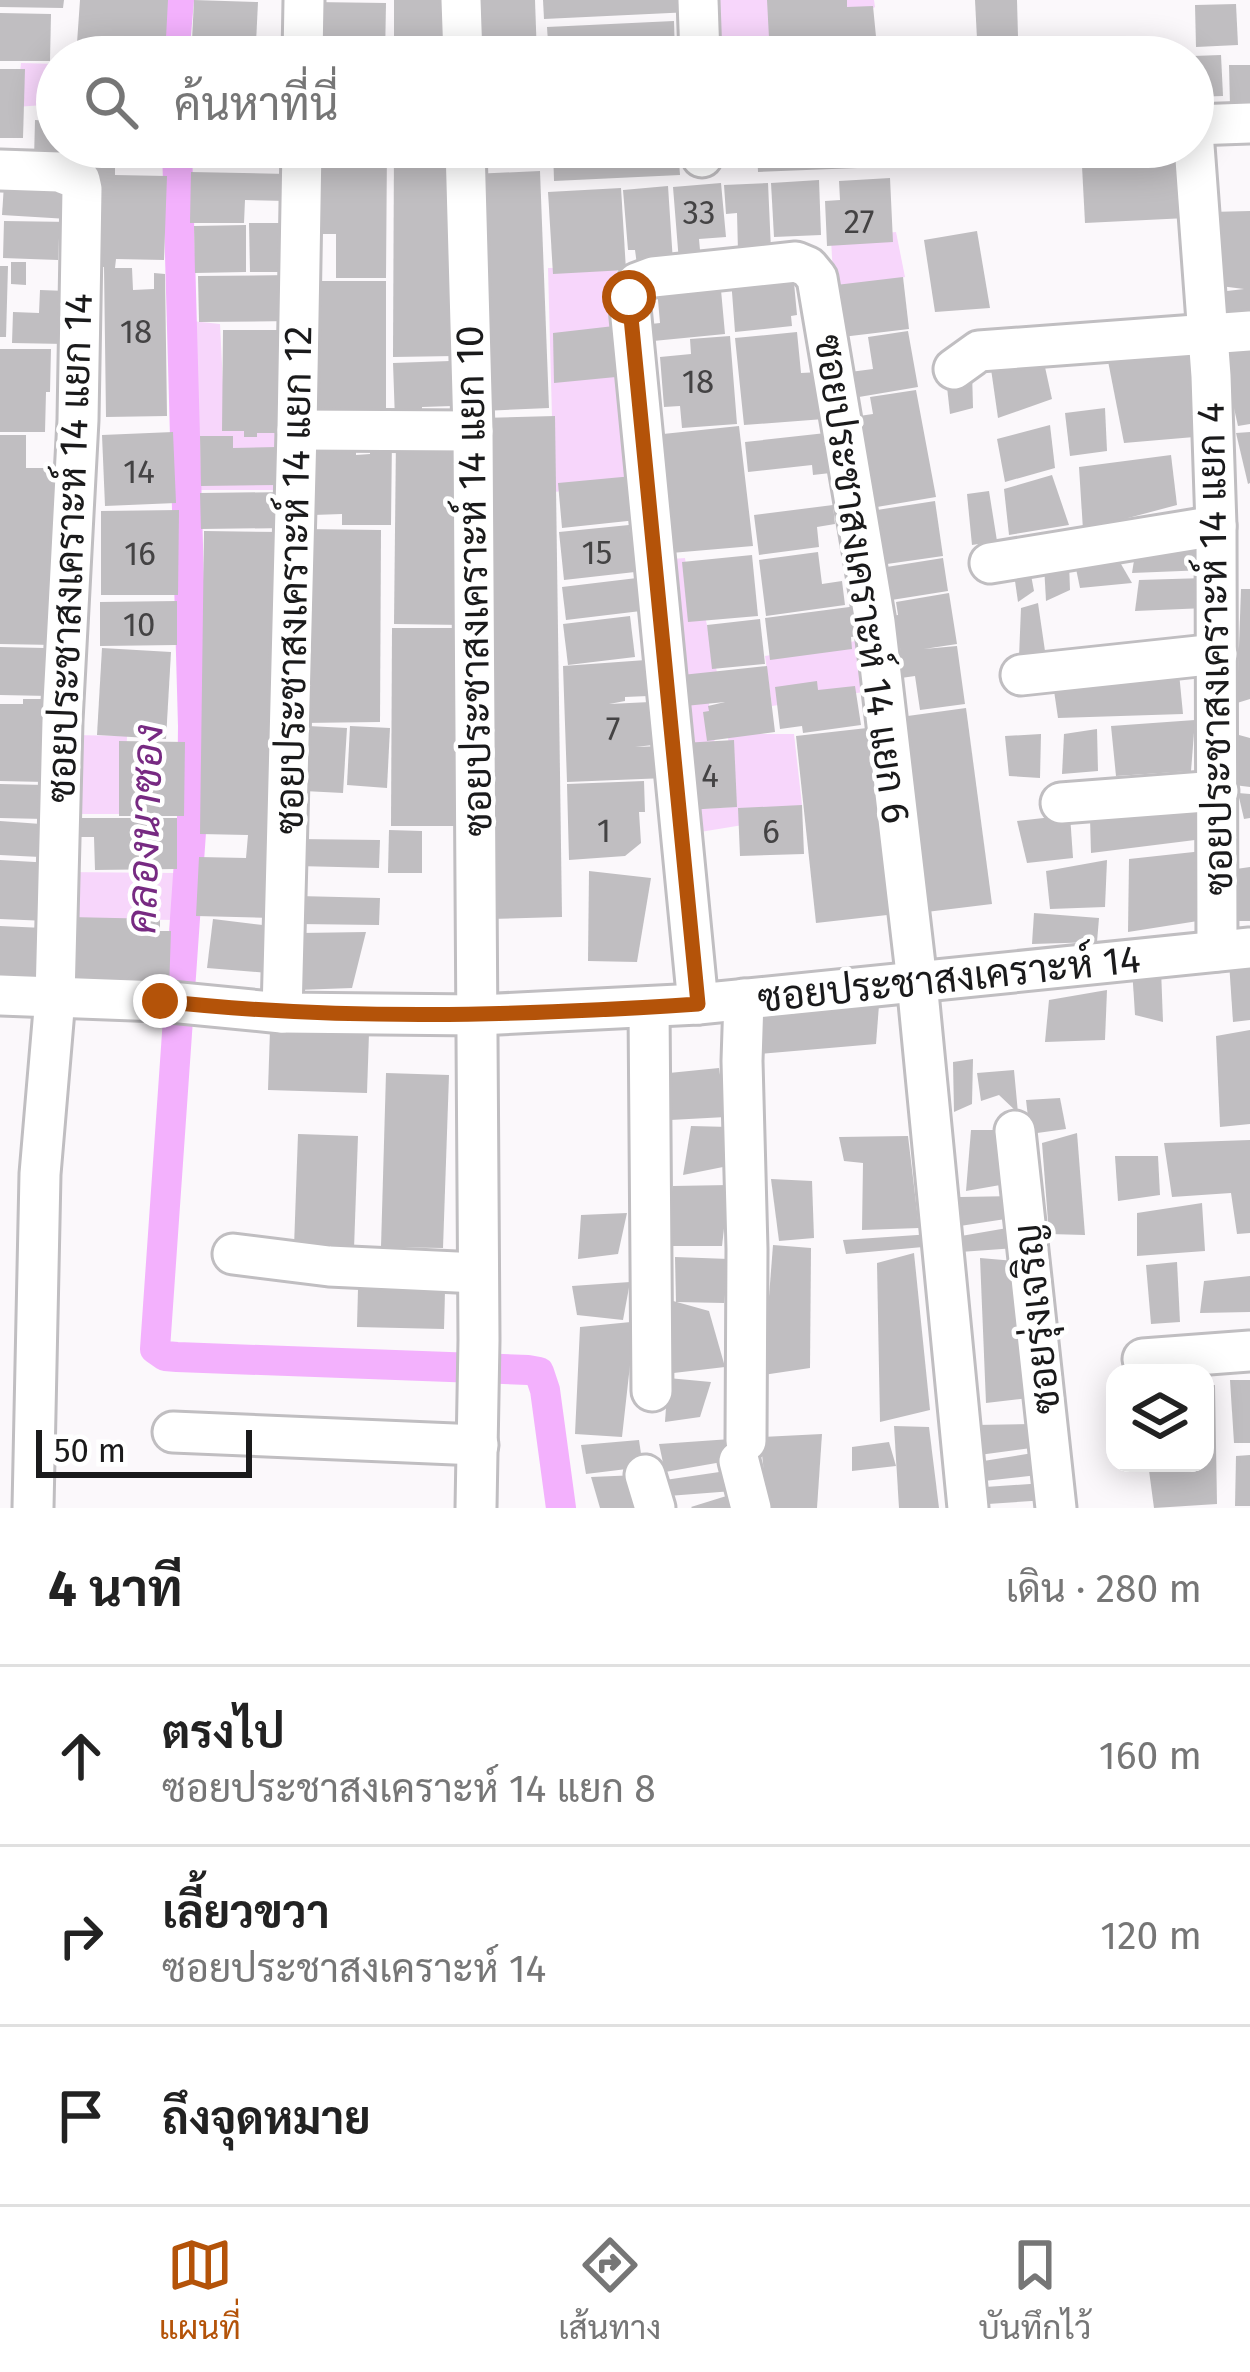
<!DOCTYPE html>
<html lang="th">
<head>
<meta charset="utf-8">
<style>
  :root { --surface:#fff; --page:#f6f6f6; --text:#222; --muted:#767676; --line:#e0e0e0; --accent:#b45309 }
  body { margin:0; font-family:"Fira Sans",Sarabun,sans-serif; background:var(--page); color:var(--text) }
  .controls { position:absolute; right:36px; bottom:36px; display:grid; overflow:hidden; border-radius:24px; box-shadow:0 6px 30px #0003 }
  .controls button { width:108px; height:108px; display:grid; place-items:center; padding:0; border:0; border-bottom:3px solid var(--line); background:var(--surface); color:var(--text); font:60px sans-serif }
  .scale { position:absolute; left:36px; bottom:30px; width:216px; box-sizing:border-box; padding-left:12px; border:6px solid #1a1a1b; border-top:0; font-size:33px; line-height:42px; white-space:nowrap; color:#1a1a1b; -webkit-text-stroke:9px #fff; paint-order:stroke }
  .stop { position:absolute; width:36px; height:36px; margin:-27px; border:9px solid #b45309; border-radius:50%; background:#fff }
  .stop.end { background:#b45309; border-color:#fff; box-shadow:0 3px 12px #0008 }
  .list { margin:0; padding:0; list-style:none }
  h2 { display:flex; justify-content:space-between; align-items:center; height:156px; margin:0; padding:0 48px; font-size:51px }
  h2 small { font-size:39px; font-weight:400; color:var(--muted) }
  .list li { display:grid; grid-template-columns:78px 1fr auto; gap:36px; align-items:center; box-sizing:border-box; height:180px; padding:0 48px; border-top:3px solid var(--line) }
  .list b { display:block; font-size:45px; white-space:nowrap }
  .list p { margin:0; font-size:39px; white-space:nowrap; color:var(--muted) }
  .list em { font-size:39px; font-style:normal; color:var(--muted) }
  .icon { flex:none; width:66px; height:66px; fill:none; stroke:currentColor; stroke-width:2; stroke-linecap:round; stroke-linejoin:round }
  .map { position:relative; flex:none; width:1250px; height:1508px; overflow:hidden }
  .search { position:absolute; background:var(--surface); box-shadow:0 6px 30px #0003; left:36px; right:36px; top:36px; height:132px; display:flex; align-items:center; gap:30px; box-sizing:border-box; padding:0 42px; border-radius:66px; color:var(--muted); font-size:45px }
  .sheet { height:696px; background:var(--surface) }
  nav { display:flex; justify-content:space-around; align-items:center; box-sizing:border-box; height:168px; border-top:3px solid var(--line); background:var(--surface); font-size:33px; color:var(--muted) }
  nav a { display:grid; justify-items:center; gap:6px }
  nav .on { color:var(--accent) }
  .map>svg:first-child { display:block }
</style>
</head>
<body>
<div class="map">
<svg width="1250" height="1508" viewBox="0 0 1250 1508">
  <rect width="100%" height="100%" fill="#fbf8fb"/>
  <!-- green -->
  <g fill="#f7d6fb">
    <polygon points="715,0 874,0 875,7 796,57 718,57"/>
    <polygon points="21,63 57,64 57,104 16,107"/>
    <polygon points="896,232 905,277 834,292 831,239"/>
    <polygon points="617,267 633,483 554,492 548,268"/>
    <polygon points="192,321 220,324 225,425 289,430 288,490 196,490"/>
    <polygon points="685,558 693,616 705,616 718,677 705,679 716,750 680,753 659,560"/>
    <polygon points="862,640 870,691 772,706 765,656"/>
    <polygon points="728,734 794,734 802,805 749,824 688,834 687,810 730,807"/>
    <polygon points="73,735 127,736 125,814 71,814"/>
    <polygon points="63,872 175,873 174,920 63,918"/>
  </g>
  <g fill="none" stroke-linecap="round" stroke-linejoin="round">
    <!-- canal -->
    <g stroke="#f3b1fd" stroke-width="30">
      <polyline points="174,57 179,0"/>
      <polyline points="177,147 193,726 192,818 155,1349 165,1356 177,1357 528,1370 539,1372 545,1390 561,1508"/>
    </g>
  </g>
  <!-- building -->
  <g fill="#c0bec1">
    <polygon points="0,0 64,0 63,8 0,7"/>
    <polygon points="80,0 168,0 165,57 114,57 115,45 77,43"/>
    <polygon points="194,0 258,2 256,43 192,41"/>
    <rect x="394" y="0" width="61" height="57"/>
    <polygon points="470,0 535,0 537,57 471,57"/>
    <polygon points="543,0 690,0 691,12 544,19"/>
    <polygon points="767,0 847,0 847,7 873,6 878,57 770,57"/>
    <polygon points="975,0 1017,0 1018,37 977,39"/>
    <polygon points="313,2 386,3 385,57 311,57"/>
    <polygon points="1236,4 1238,45 1196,47 1195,5"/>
    <polygon points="0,13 51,14 50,61 0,61"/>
    <polygon points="674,21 675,57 549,57 547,27"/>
    <polygon points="196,45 291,45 290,57 195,57"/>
    <polygon points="1221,55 1223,96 1193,97 1193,56"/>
    <polygon points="1229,65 1250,65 1250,105 1230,106"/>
    <polygon points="0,69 25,69 23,138 0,138"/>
    <polygon points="35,120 57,121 57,147 62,147 62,160 34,159"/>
    <polygon points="98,147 165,147 165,165 97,165"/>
    <polygon points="193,147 282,147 282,167 193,168"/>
    <polygon points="313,147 387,147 386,278 336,278 336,234 312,234"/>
    <polygon points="394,147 456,147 455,356 393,357"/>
    <polygon points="473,147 539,147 539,152 474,154"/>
    <polygon points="553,147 678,147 680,175 554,181"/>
    <polygon points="757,147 882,147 883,167 758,172"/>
    <polygon points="1081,147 1184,147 1187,218 1085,223"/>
    <polygon points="90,166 115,167 115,175 167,176 164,260 116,259 115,268 132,268 133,290 154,289 154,273 165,274 167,416 106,417 104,267 92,266 93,215 101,216 102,193 89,193"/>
    <polygon points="540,171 549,408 483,411 473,174"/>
    <polygon points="191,172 288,174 287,201 245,200 244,223 190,223"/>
    <polygon points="890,178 893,242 827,246 825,201 840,200 839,181"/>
    <polygon points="819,180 821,235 774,237 771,183"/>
    <polygon points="721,183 726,237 699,239 701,261 679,262 673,187"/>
    <polygon points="768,183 771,250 738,252 737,213 726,214 724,185"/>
    <polygon points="4,185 70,189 68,219 2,215"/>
    <polygon points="668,186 673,262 637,265 635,250 628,250 623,190"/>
    <polygon points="621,188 626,270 553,274 548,192"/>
    <polygon points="1250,211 1250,333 1193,295 1244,289 1212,285 1210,212"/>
    <polygon points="4,221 72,222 72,239 59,238 58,260 3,258"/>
    <polygon points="249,223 294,223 281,272 250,272"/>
    <polygon points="246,225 246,272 195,273 194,226"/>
    <polygon points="977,231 990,308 935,312 924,240"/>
    <polygon points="11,262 26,262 26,285 11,284"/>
    <polygon points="0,266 8,266 6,337 0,337"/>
    <polygon points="793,272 797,315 791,316 792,326 735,332 731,279"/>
    <polygon points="292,275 293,321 199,322 198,276"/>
    <polygon points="903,277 909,329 842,337 836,285"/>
    <polygon points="720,279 725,334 643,342 641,325 660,323 657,289"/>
    <polygon points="311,281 386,281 386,412 311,413"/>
    <polygon points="40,290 67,291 65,344 12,343 13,312 39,313"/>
    <polygon points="614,326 616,377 554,383 553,333"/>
    <polygon points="223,330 278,330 277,433 257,433 257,437 244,437 244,431 222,431"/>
    <polygon points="908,331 918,387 853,398 850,372 873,369 868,337"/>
    <polygon points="797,332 801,373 820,372 824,419 744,425 735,338"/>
    <polygon points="730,336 737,424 682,428 680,406 664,407 660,357 691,354 690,339"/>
    <polygon points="1250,345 1250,424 1238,426 1220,346"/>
    <polygon points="1203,348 1206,436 1124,443 1107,356"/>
    <polygon points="0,349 51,349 50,392 46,392 45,432 0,432"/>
    <polygon points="1043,358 1052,399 998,418 990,362"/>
    <polygon points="450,361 452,406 422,407 422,418 395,420 393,363"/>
    <polygon points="972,371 973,408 950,414 946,378"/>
    <polygon points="916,390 936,497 865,509 852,417 873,414 870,397"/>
    <polygon points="1105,408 1107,451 1070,456 1065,413"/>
    <polygon points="555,416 562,917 489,919 481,418"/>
    <polygon points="1050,425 1055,468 1005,482 997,439"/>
    <polygon points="739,426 753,546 671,553 660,474 667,474 663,434"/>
    <polygon points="173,432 176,503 105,506 102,435"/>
    <polygon points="835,432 839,472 813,475 812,465 748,472 745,442"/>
    <polygon points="1250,432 1250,483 1248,484 1236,433"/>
    <polygon points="0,435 26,435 26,468 60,468 54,645 0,644"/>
    <polygon points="200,436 233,436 233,448 277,447 277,485 201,486"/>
    <polygon points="370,437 392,437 391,525 342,525 342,514 313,515 308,455 316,455 317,443 356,442 356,455 370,454"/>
    <polygon points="396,438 465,438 464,625 394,624"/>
    <polygon points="1171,455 1177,505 1083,530 1079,467"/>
    <polygon points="1052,475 1069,525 1009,535 1004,489"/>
    <polygon points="633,476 637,520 562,528 558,483"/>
    <polygon points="989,491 997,541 972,545 967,494"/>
    <polygon points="288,492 288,528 201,529 200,493"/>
    <polygon points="935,501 943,556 873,566 864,512"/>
    <polygon points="833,505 835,524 817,527 819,547 759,555 754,515"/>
    <polygon points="179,510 178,595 101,595 101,511"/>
    <polygon points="629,525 635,572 564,580 559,532"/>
    <polygon points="303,529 381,530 380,722 302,723"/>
    <polygon points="204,531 284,532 271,918 196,916 199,857 246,858 248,835 200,834"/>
    <polygon points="1205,535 1206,570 1132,573 1136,548"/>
    <polygon points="818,552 822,584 842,581 845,605 766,616 759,560"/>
    <polygon points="1114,552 1132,583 1080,588 1074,559"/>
    <polygon points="752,555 758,616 688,622 682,562"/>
    <polygon points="943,558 948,591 879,602 874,569"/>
    <polygon points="1069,562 1070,590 1046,601 1044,565"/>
    <polygon points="1029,564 1034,591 1018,602 1013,567"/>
    <polygon points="637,578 641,611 566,620 562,587"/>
    <polygon points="1205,578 1206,608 1135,611 1139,580"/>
    <polygon points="1241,589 1250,589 1250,699 1237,703"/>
    <polygon points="949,593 957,644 924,649 957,646 965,704 920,710 915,676 894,679 891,656 901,654 898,635 892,636 889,616 898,615 896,602"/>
    <polygon points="177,601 177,645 100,646 100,602"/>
    <polygon points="1038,603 1045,651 1019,657 1021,608"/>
    <polygon points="857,606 861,636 851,637 852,649 770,660 765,618"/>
    <polygon points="630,616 635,657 568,665 563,624"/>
    <polygon points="760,619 765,664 712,669 707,625"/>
    <polygon points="392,628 467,628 466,826 391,826"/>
    <polygon points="0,647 44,648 44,671 51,672 50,696 0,695"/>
    <polygon points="102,648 171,652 166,739 97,735"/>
    <polygon points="646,660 648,696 625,697 625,701 609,704 650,702 662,744 635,747 664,746 666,778 567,782 563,666"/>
    <polygon points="767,666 775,732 707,741 703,712 709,711 708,706 725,702 685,706 682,675"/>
    <polygon points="1179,673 1183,714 1058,718 1052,677"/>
    <polygon points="817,681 818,690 855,686 861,725 803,733 802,726 780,729 775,687"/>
    <polygon points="23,699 48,699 45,782 0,781 0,704 23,704"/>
    <polygon points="966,708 992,904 918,913 893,718"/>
    <polygon points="1195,720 1191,771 1116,776 1111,726"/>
    <polygon points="308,726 347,728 343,793 304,791"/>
    <polygon points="350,726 390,728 387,788 347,785"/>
    <polygon points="876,727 896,914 816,923 796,736"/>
    <polygon points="1097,729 1098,771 1062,774 1064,734"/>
    <polygon points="1041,734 1040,778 1009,776 1005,736"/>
    <polygon points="1239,735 1250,738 1250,787 1234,785"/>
    <polygon points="734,740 737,807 687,810 683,743"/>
    <polygon points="119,741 185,742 184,816 119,816"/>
    <polygon points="644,781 645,812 639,812 641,843 625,856 569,860 567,784"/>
    <polygon points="0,784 45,785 44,819 0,818"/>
    <polygon points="1238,793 1250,794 1250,818 1244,819"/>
    <polygon points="1204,801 1211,838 1091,853 1090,818"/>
    <polygon points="802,805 804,854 740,856 738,808"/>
    <polygon points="1070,815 1073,858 1027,863 1017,821"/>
    <polygon points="69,818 177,818 177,869 95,870 94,837 69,837"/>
    <polygon points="0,821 41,824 40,857 0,855"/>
    <polygon points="389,830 422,831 422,873 388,873"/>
    <polygon points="298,839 380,840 379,868 297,866"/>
    <polygon points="1203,851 1217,918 1128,932 1129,859"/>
    <polygon points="0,860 52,863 48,921 0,919"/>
    <polygon points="1107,860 1105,907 1050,909 1046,871"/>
    <polygon points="1250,867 1250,921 1235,921 1236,869"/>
    <polygon points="589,871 651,878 637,962 588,961"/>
    <polygon points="298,896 380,898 379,925 298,924"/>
    <polygon points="1034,913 1099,918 1097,942 1032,944"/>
    <polygon points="70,917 160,919 160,931 171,931 169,990 68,987"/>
    <polygon points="213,919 271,926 268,973 207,968"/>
    <polygon points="0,926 44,928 42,983 0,981"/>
    <polygon points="366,932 352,988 297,990 300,933"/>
    <polygon points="1250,960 1250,1020 1233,1022 1229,962"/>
    <polygon points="1132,968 1161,969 1163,1022 1135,1015"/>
    <polygon points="1107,990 1105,1040 1045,1042 1049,1000"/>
    <polygon points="879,1005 876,1044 760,1054 762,1013"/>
    <polygon points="270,1030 369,1033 367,1093 268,1090"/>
    <polygon points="1250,1030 1250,1124 1220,1127 1216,1036"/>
    <polygon points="973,1059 972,1104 954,1112 953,1062"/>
    <polygon points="719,1068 726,1117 670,1120 669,1073"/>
    <polygon points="1014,1070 1018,1113 999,1095 981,1101 977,1073"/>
    <polygon points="386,1073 449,1075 443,1248 381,1247"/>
    <polygon points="1060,1098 1066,1129 1030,1134 1026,1100"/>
    <polygon points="691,1126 730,1127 733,1165 683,1175"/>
    <polygon points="971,1130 1003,1130 1006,1184 966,1191"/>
    <polygon points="1077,1133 1085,1235 1049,1234 1042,1143"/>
    <polygon points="298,1134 358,1136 354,1249 294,1247"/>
    <polygon points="908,1136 919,1228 862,1230 863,1163 844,1161 839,1137"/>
    <polygon points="1250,1140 1250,1233 1237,1234 1231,1193 1172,1197 1164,1143"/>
    <polygon points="1115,1156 1158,1156 1160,1195 1118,1201"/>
    <polygon points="771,1179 812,1181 814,1238 779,1241"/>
    <polygon points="729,1185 722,1246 663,1246 673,1186"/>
    <polygon points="1016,1196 1012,1218 960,1226 960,1197"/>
    <polygon points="1202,1203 1205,1251 1137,1256 1137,1213"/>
    <polygon points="627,1213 618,1254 578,1259 581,1215"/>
    <polygon points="1013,1227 1016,1248 960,1252 961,1236"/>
    <polygon points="932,1234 934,1246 846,1254 843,1240"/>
    <polygon points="773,1245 811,1248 810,1368 763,1375"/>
    <polygon points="914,1253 930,1410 880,1422 877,1263"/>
    <polygon points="675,1257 729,1259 724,1303 676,1302"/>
    <polygon points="980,1258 1015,1261 1030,1398 986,1403"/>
    <polygon points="1177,1262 1180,1322 1151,1324 1146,1265"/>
    <polygon points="1250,1276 1250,1312 1200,1313 1204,1281"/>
    <polygon points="630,1282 623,1320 577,1315 572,1286"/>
    <polygon points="358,1289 445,1291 444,1329 357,1327"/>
    <polygon points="666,1299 709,1311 725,1367 665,1374"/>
    <polygon points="641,1321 647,1367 630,1365 622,1437 575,1434 580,1327"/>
    <polygon points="668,1378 711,1382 700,1417 665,1422"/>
    <polygon points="1230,1380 1250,1380 1250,1443 1234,1443"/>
    <polygon points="1215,1385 1217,1504 1154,1508 1148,1463 1205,1463 1205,1386"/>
    <polygon points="1036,1424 1039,1447 979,1455 975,1425"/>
    <polygon points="894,1426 929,1427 939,1508 899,1508"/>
    <polygon points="822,1434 817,1508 768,1508 760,1437"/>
    <polygon points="731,1439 722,1462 665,1472 659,1444"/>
    <polygon points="639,1440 643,1467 586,1474 581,1445"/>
    <polygon points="889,1442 896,1466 852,1471 852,1447"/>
    <polygon points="1039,1452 1038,1475 984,1481 977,1462"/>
    <polygon points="1250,1455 1250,1506 1235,1506 1236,1456"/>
    <polygon points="733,1470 733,1491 668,1496 665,1480"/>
    <polygon points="638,1475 643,1508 600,1508 591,1477"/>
    <polygon points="1044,1483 1047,1500 988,1504 985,1487"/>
    <polygon points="736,1493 736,1508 692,1508 691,1507"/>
  </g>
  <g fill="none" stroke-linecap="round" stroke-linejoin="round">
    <!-- minor casing -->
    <g stroke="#c0bec1" stroke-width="45">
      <g id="minor">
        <polyline points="461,0 463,57"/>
        <polyline points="698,0 700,57"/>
        <polyline points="303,57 304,0"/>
        <polyline points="1193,125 1250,123"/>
        <polyline points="1193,132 1211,376 1216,526 1217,951"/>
        <polyline points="465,147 473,431 479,1340 476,1508"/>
        <polyline points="702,157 702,147"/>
        <polyline points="0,170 59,172 80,180 82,189 78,420 62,721 55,998 40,1174 33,1508"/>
        <polyline points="954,369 979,351 1250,331"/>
        <polyline points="297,430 473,431"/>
        <polyline points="990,563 1216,526"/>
        <polyline points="1021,675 1217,654"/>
        <polyline points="1061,803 1218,791"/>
        <polyline points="0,995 160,1001 282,1013 478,1015 698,1004 1250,948"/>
        <polyline points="744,999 742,1061 747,1249 746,1441"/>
        <polyline points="698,1004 629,297 637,283 653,277 796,262 808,267 817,278 875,622 917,982 968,1508"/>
        <polyline points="649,1007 652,1391"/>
        <polyline points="282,1013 297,430 302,147"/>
        <polyline points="1015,1131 1056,1508"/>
        <polyline points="233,1254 329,1266 478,1273"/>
        <polyline points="1143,1359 1250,1351"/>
        <polyline points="173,1432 478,1445"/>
        <polyline points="739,1461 751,1508"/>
        <polyline points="645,1475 655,1508"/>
      </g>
    </g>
    <!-- minor -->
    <use href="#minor" stroke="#fff" stroke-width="39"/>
  </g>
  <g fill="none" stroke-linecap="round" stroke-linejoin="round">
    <!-- route -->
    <path stroke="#b45309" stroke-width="15" d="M160,1001c178,20 358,15 538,3l-69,-707"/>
  </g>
  <g text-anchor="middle" stroke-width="9" stroke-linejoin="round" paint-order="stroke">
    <!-- number labels -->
    <g font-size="33" fill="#444344">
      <text x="699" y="224">33</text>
      <text x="859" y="233">27</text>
      <text x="136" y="343">18</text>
      <text x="698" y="393">18</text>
      <text x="139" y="483">14</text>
      <text x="597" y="564">15</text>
      <text x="140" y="565">16</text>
      <text x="139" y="636">10</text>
      <text x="613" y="740">7</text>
      <text x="710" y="787">4</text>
      <text x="604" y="842">1</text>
      <text x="771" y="843">6</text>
    </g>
    <!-- street labels -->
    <g font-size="39" fill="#1a1a1b" stroke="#fff">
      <text transform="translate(69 548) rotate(-88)" y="14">ซอยประชาสงเคราะห์ 14 แยก 14</text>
      <text transform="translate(863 579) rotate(82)" y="14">ซอยประชาสงเคราะห์ 14 แยก 6</text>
      <text transform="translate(293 580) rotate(-89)" y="14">ซอยประชาสงเคราะห์ 14 แยก 12</text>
      <text transform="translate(473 581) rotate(-91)" y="14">ซอยประชาสงเคราะห์ 14 แยก 10</text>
      <text transform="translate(1214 649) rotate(-91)" y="14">ซอยประชาสงเคราะห์ 14 แยก 4</text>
      <text transform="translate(949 978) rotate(-6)" y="14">ซอยประชาสงเคราะห์ 14</text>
      <text transform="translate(1036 1319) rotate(-96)" y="14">ซอยรุ่งเจริญ</text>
    </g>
    <!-- water labels -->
    <g font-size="42" font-style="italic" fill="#772a82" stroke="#fff">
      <text transform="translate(144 829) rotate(-88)" y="15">คลองนาซอง</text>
    </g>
  </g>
</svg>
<div class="controls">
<button><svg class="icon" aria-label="layers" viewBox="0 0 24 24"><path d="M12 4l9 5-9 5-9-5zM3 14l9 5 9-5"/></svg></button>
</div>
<div class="scale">50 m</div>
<div class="stop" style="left:629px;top:297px"></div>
<div class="stop end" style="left:160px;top:1001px"></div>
<div class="search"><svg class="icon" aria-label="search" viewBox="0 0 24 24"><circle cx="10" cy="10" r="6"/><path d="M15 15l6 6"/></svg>ค้นหาที่นี่</div>
</div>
<section class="sheet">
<h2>4 นาที<small>เดิน · 280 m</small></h2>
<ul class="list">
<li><svg class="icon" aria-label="ahead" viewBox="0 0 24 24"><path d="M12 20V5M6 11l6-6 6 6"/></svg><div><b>ตรงไป</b><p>ซอยประชาสงเคราะห์ 14 แยก 8</p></div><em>160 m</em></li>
<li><svg class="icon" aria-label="right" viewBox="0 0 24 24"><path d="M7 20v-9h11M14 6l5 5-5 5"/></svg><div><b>เลี้ยวขวา</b><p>ซอยประชาสงเคราะห์ 14</p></div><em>120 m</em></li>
<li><svg class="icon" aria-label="arrive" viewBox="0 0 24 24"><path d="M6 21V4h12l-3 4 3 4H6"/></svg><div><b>ถึงจุดหมาย</b></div></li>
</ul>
</section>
<nav>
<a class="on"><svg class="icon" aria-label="map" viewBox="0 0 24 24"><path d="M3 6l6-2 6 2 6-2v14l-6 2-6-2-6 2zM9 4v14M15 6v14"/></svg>แผนที่</a>
<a><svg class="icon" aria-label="directions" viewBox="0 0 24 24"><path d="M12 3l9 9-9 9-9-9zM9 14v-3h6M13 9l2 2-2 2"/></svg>เส้นทาง</a>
<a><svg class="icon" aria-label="saved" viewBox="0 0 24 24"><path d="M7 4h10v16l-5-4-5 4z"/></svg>บันทึกไว้</a>
</nav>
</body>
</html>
